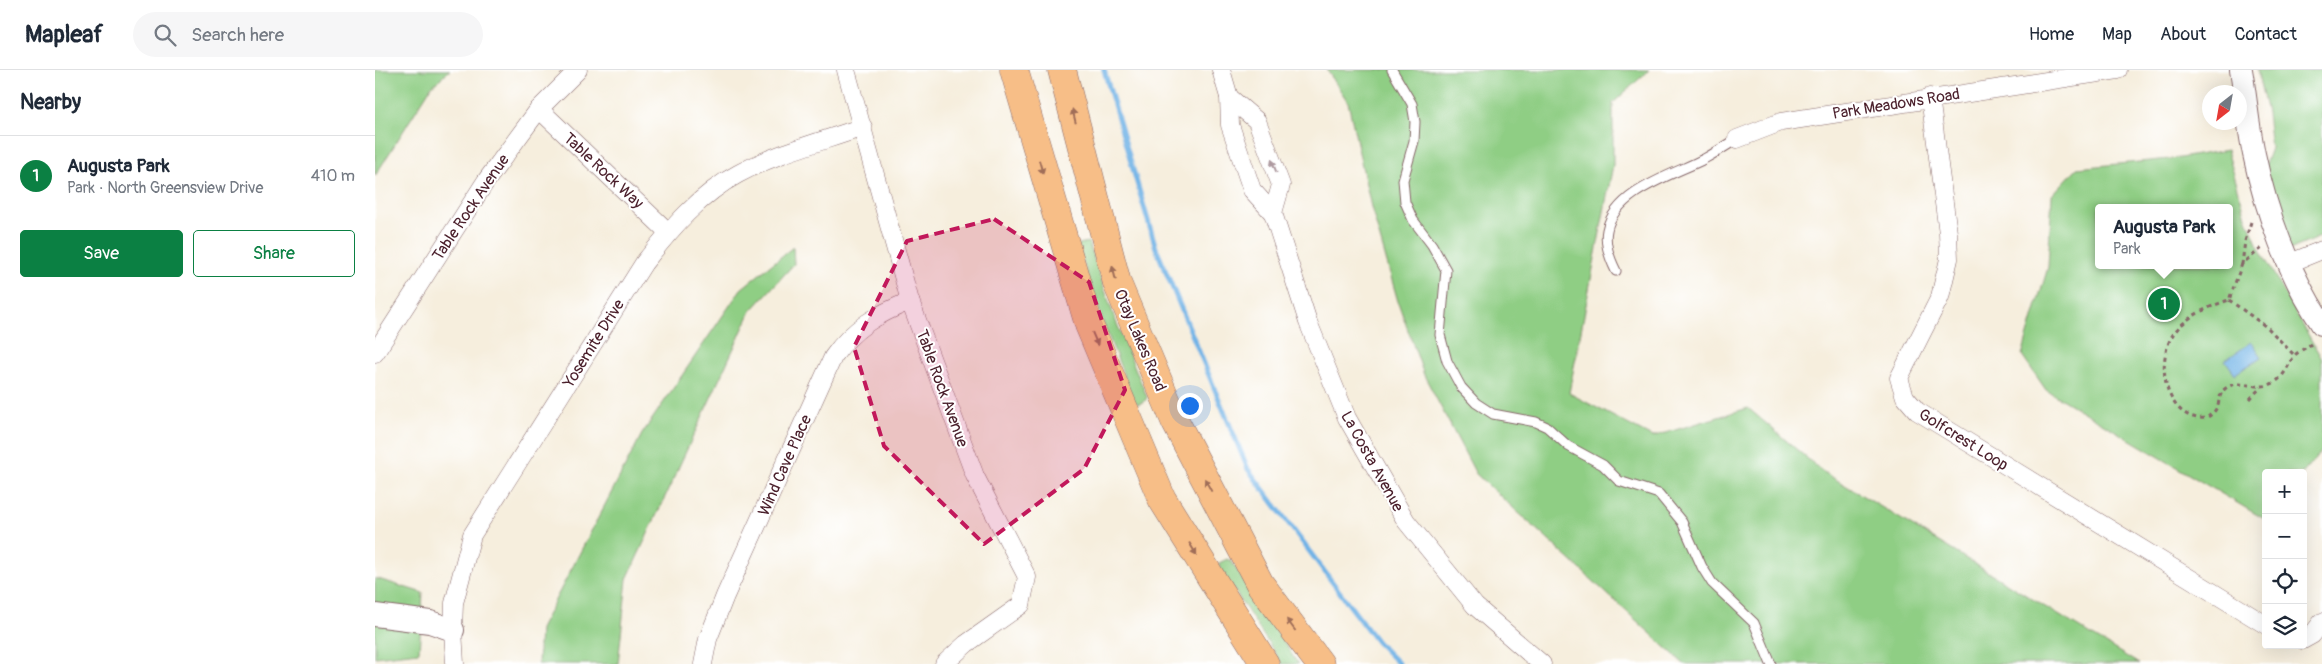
<!DOCTYPE html>
<html lang="en">
<head>
<meta charset="utf-8">
<style>
  :root { --surface:#fff; --page:#f6f6f7; --text:#1f2937; --muted:#747a83; --line:#e0e1e3; --accent:#0b8043 }
  body { margin:0; font-family:Pangolin,sans-serif; background:var(--page); color:var(--text) }
  .controls { position:absolute; right:15px; bottom:15px; display:grid; overflow:hidden; border-radius:5px; box-shadow:0 5px 20px #0002 }
  .controls button { width:45px; height:45px; display:grid; place-items:center; padding:0; border:0; border-bottom:1px solid var(--line); background:var(--surface); color:var(--text); font:25px sans-serif }
  .compass { position:absolute; left:1827px; top:15px; width:45px; height:45px; border-radius:50%; background:var(--surface); box-shadow:0 5px 20px #0002; rotate:211deg }
  .you { position:absolute; left:814px; top:335px; width:18px; height:18px; margin:-12px; border:4px solid #fff; border-radius:50%; background:#1a73e8; box-shadow:0 0 0 8px #1a73e833 }
  .badge { display:grid; place-items:center; width:32px; height:32px; border-radius:50%; background:var(--accent); color:#fff; font-size:16px; font-weight:700 }
  .pin { position:absolute; translate:-50% -50%; border:2px solid #fff; box-shadow:0 1px 5px #0006 }
  .popup { position:absolute; left:1720px; top:134px; width:138px; height:65px; box-sizing:border-box; display:grid; place-content:center; border-radius:5px; background:var(--surface); filter:drop-shadow(0 1px 4px #0005); font-size:16px; white-space:nowrap; color:var(--muted) }
  .popup b { font-size:19px; color:var(--text) }
  .popup::after { content:''; position:absolute; left:50%; top:100%; margin-left:-10px; border:10px solid transparent; border-top-color:var(--surface) }
  .list { margin:0; padding:0; list-style:none }
  h2 { display:flex; justify-content:space-between; align-items:center; height:65px; margin:0; padding:0 20px; font-size:21px }
  h2 small { font-size:16px; font-weight:400; color:var(--muted) }
  .list li { display:grid; grid-template-columns:32px 1fr auto; gap:15px; align-items:center; box-sizing:border-box; height:80px; padding:0 20px; border-top:1px solid var(--line) }
  .list b { display:block; font-size:19px; white-space:nowrap }
  .list p { margin:0; font-size:16px; white-space:nowrap; color:var(--muted) }
  .list em { font-size:16px; font-style:normal; color:var(--muted) }
  .actions { display:flex; gap:10px; padding:15px 20px }
  .actions a { flex:1; padding:11px 0; border:1px solid var(--accent); border-radius:5px; text-align:center; font-size:18px; color:var(--accent) }
  .actions .main { background:var(--accent); color:#fff }
  .icon { flex:none; width:28px; height:28px; fill:none; stroke:currentColor; stroke-width:2; stroke-linecap:round; stroke-linejoin:round }
  .map { position:relative; flex:none; width:1947px; height:594px; overflow:hidden }
  header { display:flex; align-items:center; gap:30px; box-sizing:border-box; height:70px; padding:0 25px; background:var(--surface); border-bottom:1px solid var(--line) }
  header strong { font-size:24px }
  nav { display:flex; gap:28px; margin-inline-start:auto; font-size:18px }
  .search { width:350px; height:45px; background:var(--page); display:flex; align-items:center; gap:12px; box-sizing:border-box; padding:0 18px; border-radius:28px; color:var(--muted); font-size:19px }
  main { display:flex }
  aside { flex:1; background:var(--surface) }
  .map>svg:first-child { display:block }
</style>
</head>
<body>
<header>
<strong>Mapleaf</strong>
<div class="search"><svg class="icon" aria-label="search" viewBox="0 0 24 24"><circle cx="10" cy="10" r="6"/><path d="M15 15l6 6"/></svg>Search here</div>
<nav><a>Home</a><a>Map</a><a>About</a><a>Contact</a></nav>
</header>
<main>
<aside>
<h2>Nearby<small></small></h2>
<ul class="list">
<li><span class="badge">1</span><div><b>Augusta Park</b><p>Park · North Greensview Drive</p></div><em>410 m</em></li>
</ul>
<div class="actions"><a class="main">Save</a><a>Share</a></div>
</aside>
<div class="map">
<svg width="1947" height="594" viewBox="0 0 1947 594">
  <rect width="100%" height="100%" fill="#fff"/>
  <filter id="ink" filterUnits="userSpaceOnUse"><feTurbulence type="fractalNoise" baseFrequency=".02" numOctaves="2"/><feDisplacementMap in="SourceGraphic" scale="10" xChannelSelector="R" yChannelSelector="G"/><feConvolveMatrix kernelMatrix="1 2 1 2 8 2 1 2 1" color-interpolation-filters="sRGB"/></filter>
  <filter id="wash" filterUnits="userSpaceOnUse"><feTurbulence type="fractalNoise" baseFrequency=".0096" numOctaves="4" result="noise"/><feDisplacementMap in="SourceGraphic" scale="20" xChannelSelector="R" yChannelSelector="G"/><feGaussianBlur stdDeviation="1.12" result="paint"/><feColorMatrix in="noise" values="0 0 0 0 0 0 0 0 0 0 0 0 0 0 0 0 0 1.4 0 .05"/><feComposite in="paint" operator="in"/></filter>
  <g filter="url(#wash)">
    <rect width="100%" height="100%" fill="#f6eedd"/>
    <!-- green -->
    <g fill="#8fce84" stroke="#6c7658" fill-rule="evenodd">
      <polygon points="0,0 75,0 56,17 0,106"/>
      <polygon points="952,0 1274,0 1238,33 1238,95 1194,323 1277,367 1373,338 1447,401 1764,594 1309,594 1101,404 1049,305 1024,235 996,137 973,32"/>
      <polygon points="1882,0 1947,0 1947,166 1910,182 1886,106 1896,78 1892,43"/>
      <path d="M1852,80l19,67 13,31 63,111v92l-19,22h-37v47l-220,-130 -24,-35 26,-88 4,-72 25,-27 103,-10zM1724,138h130v57h-130z"/>
      <polygon points="713,172 740,249 772,327 770,331 763,334 759,331 729,255 703,177 704,174"/>
      <polygon points="418,177 419,194 376,241 252,509 243,594 163,594 165,559 267,364 366,219"/>
      <polygon points="852,489 856,491 923,594 907,594 844,497 844,493"/>
      <polygon points="0,508 48,523 44,582 0,587"/>
    </g>
    <!-- water -->
    <polygon fill="#71b3e6" stroke="#5e6988" points="1877,272 1887,287 1860,304 1850,290"/>
    <g fill="none" stroke-linecap="round" stroke-linejoin="round">
      <!-- stream -->
      <polyline stroke="#71b3e6" stroke-width="5" points="729,0 781,178 873,399 1002,572 1024,594"/>
    </g>
  </g>
  <g filter="url(#ink)">
    <g fill="none" stroke-linecap="round" stroke-linejoin="round">
      <!-- service casing -->
      <g stroke="#866769" stroke-width="11">
        <g id="service">
          <polyline points="1017,0 1037,34 1040,52 1039,71 1028,110 1030,132 1038,150 1057,175 1071,200 1065,265 1072,291 1086,317 1101,333 1118,344 1161,352 1172,357 1193,376 1228,395 1244,411 1284,424 1307,452 1327,497 1337,513 1379,553 1396,594"/>
          <path d="M1241,201c-6,-12 -12,-27 -9,-41 8,-39 66,-55 97,-71 11,-6 22,-13 33,-20"/>
        </g>
      </g>
      <!-- minor casing -->
      <g stroke="#866769" stroke-width="19">
        <g id="minor">
          <polyline points="471,0 535,231 600,406 652,507 646,535 591,574 569,594"/>
          <polyline points="846,0 854,27 855,55 877,120 898,143 933,252 972,348 1031,451 1100,536 1167,594"/>
          <polyline points="854,27 882,51 906,115 898,143"/>
          <polyline points="1555,27 1573,163 1574,189 1565,227 1524,308 1530,327 1542,341 1891,555"/>
          <polyline points="164,39 293,162"/>
          <polyline points="1362,69 1406,52 1743,0"/>
          <polyline points="1915,193 1947,180"/>
          <polyline points="0,283 111,111 164,39 203,0"/>
          <polyline points="1928,570 1937,565 1947,552"/>
          <path d="M80,594l-2,-34 1,-27 18,-68 172,-272c26,-33 56,-69 94,-89 38,-21 83,-32 125,-47"/>
          <path d="M328,594l5,-25 17,-43 108,-239c20,-29 45,-43 77,-56"/>
        </g>
      </g>
      <!-- tertiary casing -->
      <g stroke="#866769" stroke-width="24">
        <g id="tertiary">
          <path d="M1866,0c5,28 7,56 13,84 12,58 35,121 68,170"/>
          <polyline points="0,545 55,552 78,560"/>
        </g>
      </g>
      <!-- primary casing -->
      <g stroke="#866769" stroke-width="29">
        <g id="primary">
          <polyline points="639,0 714,255 787,429 890,594"/>
          <polyline points="687,0 742,213 800,351 885,514 945,594"/>
        </g>
      </g>
      <!-- path -->
      <g stroke="#866769" stroke-width="3" stroke-dasharray="4 4" stroke-linecap="butt">
        <polyline points="1876,152 1870,171 1867,194 1887,178"/>
        <path d="M1867,194l-13,36c-19,6 -42,16 -55,33 -20,28 -9,89 32,85 18,-10 9,-22 20,-30 14,-10 29,3 45,-4 13,-5 16,-18 24,-29 4,-4 11,-7 16,-11"/>
        <polyline points="1854,230 1893,258 1920,286"/>
        <polyline points="1875,329 1886,317"/>
      </g>
      <!-- service -->
      <use href="#service" stroke="#fff" stroke-width="9"/>
      <!-- minor -->
      <use href="#minor" stroke="#fff" stroke-width="18"/>
      <!-- tertiary -->
      <use href="#tertiary" stroke="#fff" stroke-width="22"/>
      <!-- primary -->
      <use href="#primary" stroke="#f7be87" stroke-width="28"/>
    </g>
    <!-- one-way arrows -->
    <defs><path id="oneway-solid" d="M-6-.8H1V-3.2L6.5 0L1 3.2V.8H-6Z" transform="scale(1.25)"/></defs>
    <g fill="#a06e59">
      <use href="#oneway-solid" transform="translate(699 46) rotate(-104)"/>
      <use href="#oneway-solid" transform="translate(666 97) rotate(74)"/>
      <use href="#oneway-solid" transform="translate(739 203) rotate(-104)"/>
      <use href="#oneway-solid" transform="translate(720 269) rotate(67)"/>
      <use href="#oneway-solid" transform="translate(833 415) rotate(-118)"/>
      <use href="#oneway-solid" transform="translate(818 479) rotate(59)"/>
      <use href="#oneway-solid" transform="translate(916 555) rotate(-127)"/>
    </g>
    <use fill="#ae9aa0" href="#oneway-solid" transform="translate(899 96) rotate(-111)"/>
  </g>
  <!-- marked area -->
  <path fill="#c2185b" fill-opacity="0.2" stroke="#c2185b" stroke-width="4" stroke-dasharray="10 6" stroke-linejoin="round" d="M619,149l95,63 36,108 -41,79 -100,75 -100,-98 -30,-99 53,-106z"/>
  <g text-anchor="middle" stroke-width="4" stroke-linejoin="round" paint-order="stroke">
    <!-- street labels -->
    <g font-size="16" fill="#4a1f2b" stroke="#fff">
      <text transform="translate(1521 33) rotate(-9)" y="6">Park Meadows Road</text>
      <text transform="translate(229 100) rotate(43)" y="6">Table Rock Way</text>
      <text transform="translate(95 137) rotate(-56)" y="6">Table Rock Avenue</text>
      <text transform="translate(766 270) rotate(67)" y="6">Otay Lakes Road</text>
      <text transform="translate(218 273) rotate(-58)" y="6">Yosemite Drive</text>
      <text transform="translate(568 318) rotate(70)" y="6">Table Rock Avenue</text>
      <text transform="translate(1589 369) rotate(32)" y="6">Golfcrest Loop</text>
      <text transform="translate(998 391) rotate(61)" y="6">La Costa Avenue</text>
      <text transform="translate(409 395) rotate(-66)" y="6">Wind Cave Place</text>
    </g>
  </g>
</svg>
<div class="controls">
<button>+</button>
<button>−</button>
<button><svg class="icon" aria-label="locate" viewBox="0 0 24 24"><circle cx="12" cy="12" r="6"/><path d="M12 2v4M12 18v4M2 12h4M18 12h4"/></svg></button>
<button><svg class="icon" aria-label="layers" viewBox="0 0 24 24"><path d="M12 4l9 5-9 5-9-5zM3 14l9 5 9-5"/></svg></button>
</div>
<svg class="compass" viewBox="-18 -18 36 36"><path d="M0-13l5 13h-10z" fill="#e53935"/><path d="M0 13l5-13h-10z" fill="#747a83"/></svg>
<div class="you"></div>
<div class="pin badge" style="left:1789px;top:234px">1</div>
<div class="popup"><b>Augusta Park</b>Park</div>
</div>
</main>
</body>
</html>
